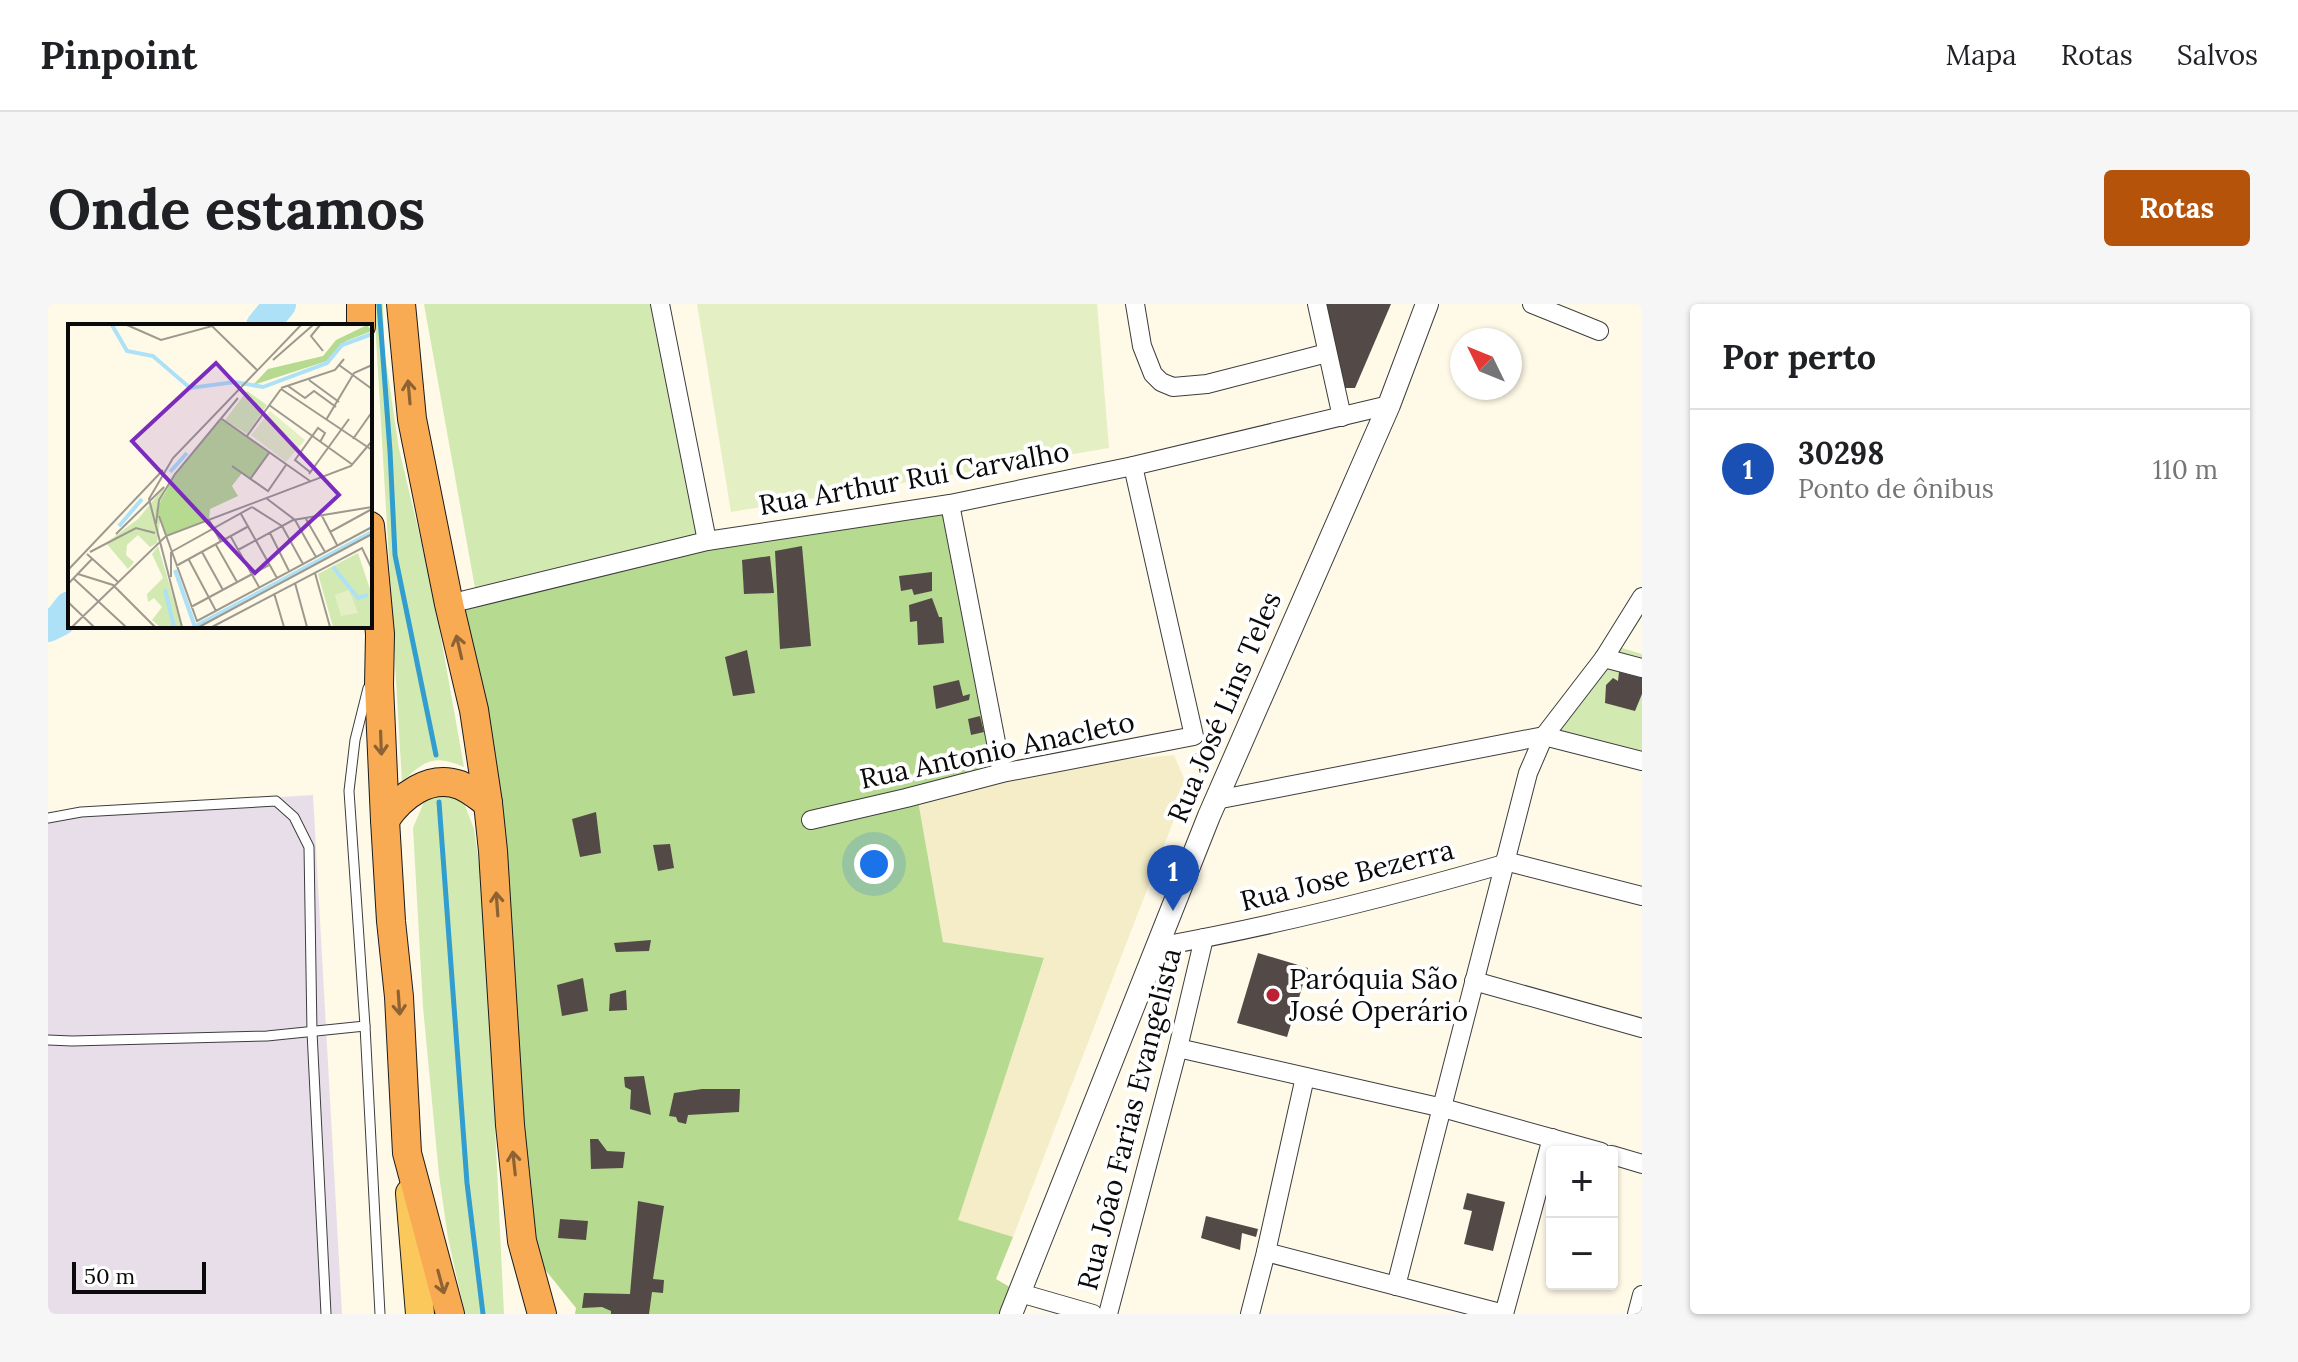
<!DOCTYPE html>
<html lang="pt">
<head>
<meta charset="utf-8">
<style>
  :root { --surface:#fff; --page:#f6f6f6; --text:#202124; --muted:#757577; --line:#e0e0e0; --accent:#b45309 }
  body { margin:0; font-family:Lora,serif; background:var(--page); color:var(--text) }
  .controls { position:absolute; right:24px; bottom:24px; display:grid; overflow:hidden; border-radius:8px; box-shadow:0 2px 6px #0004 }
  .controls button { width:72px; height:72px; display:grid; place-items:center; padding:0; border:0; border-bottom:2px solid var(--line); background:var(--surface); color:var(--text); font:40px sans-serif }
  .compass { position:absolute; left:1402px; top:24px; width:72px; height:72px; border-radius:50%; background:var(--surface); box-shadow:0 2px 6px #0004; rotate:313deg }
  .scale { position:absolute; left:24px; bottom:20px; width:134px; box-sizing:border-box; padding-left:8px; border:4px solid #0a0a0a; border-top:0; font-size:22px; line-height:28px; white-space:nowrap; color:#0a0a0a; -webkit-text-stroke:6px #fff; paint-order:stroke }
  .you { position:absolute; left:826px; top:560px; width:28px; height:28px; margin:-20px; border:6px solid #fff; border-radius:50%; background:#1a73e8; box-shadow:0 0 0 12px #1a73e833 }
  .badge { display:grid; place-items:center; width:52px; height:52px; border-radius:50%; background:var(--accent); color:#fff; font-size:26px; font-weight:700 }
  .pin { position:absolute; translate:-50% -66px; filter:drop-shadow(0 2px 4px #0008) }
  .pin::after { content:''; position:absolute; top:42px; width:28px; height:24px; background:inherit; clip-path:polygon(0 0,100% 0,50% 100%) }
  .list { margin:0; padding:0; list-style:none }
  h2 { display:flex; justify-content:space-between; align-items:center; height:104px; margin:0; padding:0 32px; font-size:34px }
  h2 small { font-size:26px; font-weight:400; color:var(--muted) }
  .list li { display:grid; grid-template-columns:52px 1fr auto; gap:24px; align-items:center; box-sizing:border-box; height:120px; padding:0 32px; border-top:2px solid var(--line) }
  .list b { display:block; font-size:30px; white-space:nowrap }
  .list p { margin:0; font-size:26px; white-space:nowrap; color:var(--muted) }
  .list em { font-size:26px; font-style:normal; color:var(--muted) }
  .map { position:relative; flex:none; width:1594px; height:1010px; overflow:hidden; border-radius:8px }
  header { display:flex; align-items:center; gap:48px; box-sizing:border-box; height:112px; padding:0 40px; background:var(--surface); border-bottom:2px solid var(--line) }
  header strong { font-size:38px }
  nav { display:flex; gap:44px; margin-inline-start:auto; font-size:28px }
  .intro { display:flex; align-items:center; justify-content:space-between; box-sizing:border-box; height:192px; padding:0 48px }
  h1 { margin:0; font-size:56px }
  .button { padding:20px 36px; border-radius:8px; background:var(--accent); color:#fff; font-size:28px; font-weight:700 }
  main { display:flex; gap:48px; padding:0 48px }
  aside { flex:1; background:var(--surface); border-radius:8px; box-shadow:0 2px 6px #0004 }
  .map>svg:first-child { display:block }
</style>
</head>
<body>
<header>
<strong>Pinpoint</strong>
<nav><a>Mapa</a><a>Rotas</a><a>Salvos</a></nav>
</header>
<div class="intro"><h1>Onde estamos</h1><a class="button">Rotas</a></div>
<main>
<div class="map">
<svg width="1594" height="1010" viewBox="0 0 1594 1010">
  <rect width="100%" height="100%" fill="#fff9e7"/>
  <!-- industrial -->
  <polygon fill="#e8deea" points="265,491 294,1010 0,1010 0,508"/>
  <!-- farmland -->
  <polygon fill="#f4edc8" points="1126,451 1139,482 965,933 909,917 996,655 895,638 869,491 953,466"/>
  <!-- green -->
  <g fill="#d3e9b2">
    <path d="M326,0h9l1,44 15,101 33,138 32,180c-30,-13 -39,-7 -62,15z"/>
    <polygon points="376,0 602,0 649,231 427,284"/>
    <polygon points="1564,341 1594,350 1594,452 1500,428"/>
    <polygon points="403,488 416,499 426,525 436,595 456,1010 417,1010 400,934 391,871 375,703 365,524 378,493"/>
  </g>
  <!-- forest -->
  <polygon fill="#b7da91" points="902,201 953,466 869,491 895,638 996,654 910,916 965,933 948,975 972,989 963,1010 527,1010 528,1004 474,937 455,700 401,300 659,237"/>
  <!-- pitch -->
  <polygon fill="#e4f0c4" points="649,0 1049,0 1061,144 683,208"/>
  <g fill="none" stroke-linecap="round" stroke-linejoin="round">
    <!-- stream -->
    <g stroke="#329dcf" stroke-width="5">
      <polyline points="331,0 342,147 347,251 388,451"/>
      <polyline points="391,498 419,879 435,1010"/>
    </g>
    <!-- river -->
    <g stroke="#ace1f7" stroke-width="32">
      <polyline points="214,22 232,0"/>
      <polyline points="0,322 12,316 22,303"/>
    </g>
  </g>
  <!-- building -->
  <g fill="#534a47">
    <polygon points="1277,0 1343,0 1307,84 1294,84"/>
    <polygon points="754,242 763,342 732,345 727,247"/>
    <polygon points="722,252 726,289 696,290 694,256"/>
    <polygon points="884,268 884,287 866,291 864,285 853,287 851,272"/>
    <polygon points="884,294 891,313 894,313 896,339 870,341 869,317 862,318 861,301"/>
    <polygon points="699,346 707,389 685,392 677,353"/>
    <polygon points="1571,368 1594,374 1594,390 1587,407 1557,399 1558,381 1565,374 1570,377"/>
    <polygon points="911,376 915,392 922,390 921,396 888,405 885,382"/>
    <polygon points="932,412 936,428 923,431 920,415"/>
    <polygon points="548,508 553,549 532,553 524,515"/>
    <polygon points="622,540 626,564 610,567 605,541"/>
    <polygon points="603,636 601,647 568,648 566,639"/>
    <polygon points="1210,649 1260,664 1239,733 1189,719"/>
    <polygon points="535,674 540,707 514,712 509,681"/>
    <polygon points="578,686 579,706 561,707 562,690"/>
    <polygon points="596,772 603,811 582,805 583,786 577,783 576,773"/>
    <polygon points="654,785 692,785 691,808 640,811 638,820 630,818 628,813 621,812 626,789"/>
    <polygon points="542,835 550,835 559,847 577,848 575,864 543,865"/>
    <polygon points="1419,889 1457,898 1445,947 1416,940 1424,907 1415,905"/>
    <polygon points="590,897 616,902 605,975 616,976 615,989 604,988 601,1010 563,1010 563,1007 554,1003 534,1004 536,989 582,990"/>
    <polygon points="1158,912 1210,925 1208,933 1194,929 1192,946 1153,934"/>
    <polygon points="512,915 540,917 538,936 510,934"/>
  </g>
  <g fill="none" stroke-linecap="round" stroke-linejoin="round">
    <!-- service casing -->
    <g stroke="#3d3d3d" stroke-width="11">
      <g id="service">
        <polyline points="320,384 307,436 301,487 317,722 332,1010"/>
        <polyline points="0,514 33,508 228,497 246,513 261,543 264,728 278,1010"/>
        <polyline points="0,736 24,737 219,732 317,722"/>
      </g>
    </g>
    <!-- minor casing -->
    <g stroke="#3d3d3d" stroke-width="20">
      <g id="minor">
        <polyline points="612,0 659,237"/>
        <polyline points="1087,0 1094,42 1105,70 1113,78 1125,83 1159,80 1279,49"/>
        <polyline points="1269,0 1294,113"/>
        <polyline points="1484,0 1551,27"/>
        <polyline points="902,200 954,469"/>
        <polyline points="401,300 659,237 902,200 1085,162 1341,101"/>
        <polyline points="1556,354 1594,364"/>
        <polyline points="1168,496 1496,432 1594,457"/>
        <polyline points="763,516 858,494 954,469 1146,432 1085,162"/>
        <polyline points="1457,557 1594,592"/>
        <path d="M1108,643c118,-21 233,-50 348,-83"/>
        <polyline points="1426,677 1594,724"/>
        <polyline points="1130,744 1395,804 1553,848"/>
        <polyline points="1564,851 1594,860"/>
        <polyline points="1218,948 1456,1010"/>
        <polyline points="1348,982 1480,469 1496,432 1556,354 1594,293"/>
        <polyline points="972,989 1045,1010"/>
        <polyline points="1060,1010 1130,744 1156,634"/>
        <polyline points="1202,1010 1218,948 1257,773"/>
        <polyline points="1456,1010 1504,834"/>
        <polyline points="1589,1010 1594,991"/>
      </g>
    </g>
    <!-- tertiary casing -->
    <g stroke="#3d3d3d" stroke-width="24">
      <polyline id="tertiary" points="963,1010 1161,512 1341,101 1379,0"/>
    </g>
    <!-- primary casing -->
    <g stroke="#1b1b1b" stroke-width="30">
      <polyline id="primary" points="362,889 372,1010"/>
    </g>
    <!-- trunk casing -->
    <g stroke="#1b1b1b" stroke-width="30">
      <g id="trunk">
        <polyline points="313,0 313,22"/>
        <polyline points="353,0 364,115 401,300 426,406 440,499 445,547 462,821 474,937 494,1010"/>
        <polyline points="322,222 332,330 331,381 337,516 343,617 351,693 359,849 402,1010"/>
        <path d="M337,516c16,-24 44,-46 75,-35 10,4 19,12 28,18"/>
      </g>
    </g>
    <!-- path -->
    <polyline stroke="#2c2c2c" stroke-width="3" stroke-dasharray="8 4" stroke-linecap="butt" points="1149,449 1155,477"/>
    <!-- service -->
    <use href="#service" stroke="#fff" stroke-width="9"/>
    <!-- minor -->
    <use href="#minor" stroke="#fff" stroke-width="18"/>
    <!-- tertiary -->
    <use href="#tertiary" stroke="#fff" stroke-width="22"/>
    <!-- primary -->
    <use href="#primary" stroke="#fbc85b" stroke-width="28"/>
    <!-- trunk -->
    <use href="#trunk" stroke="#f9ab54" stroke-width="28"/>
  </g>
  <!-- one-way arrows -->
  <defs><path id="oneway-shaft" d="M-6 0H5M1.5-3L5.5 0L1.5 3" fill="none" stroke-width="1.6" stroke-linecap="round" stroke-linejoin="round" transform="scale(2)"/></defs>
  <g stroke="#8d6333">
    <use href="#oneway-shaft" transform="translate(361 88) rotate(-95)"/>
    <use href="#oneway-shaft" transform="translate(411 343) rotate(-103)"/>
    <use href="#oneway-shaft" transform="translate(333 439) rotate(88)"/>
    <use href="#oneway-shaft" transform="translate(449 600) rotate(-94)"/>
    <use href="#oneway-shaft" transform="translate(351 699) rotate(86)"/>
    <use href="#oneway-shaft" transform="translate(466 859) rotate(-96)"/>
    <use href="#oneway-shaft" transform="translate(393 978) rotate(75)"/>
  </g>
  <!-- markers -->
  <circle fill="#bb2135" stroke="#fff" stroke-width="3" cx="1225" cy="691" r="8"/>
  <g text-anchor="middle" stroke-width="8" stroke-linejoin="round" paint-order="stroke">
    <!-- street labels -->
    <g font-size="28" fill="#0a0a0a" stroke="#fff">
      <text transform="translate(866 174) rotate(-10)" y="10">Rua Arthur Rui Carvalho</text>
      <text transform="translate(1176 403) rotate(-67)" y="10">Rua José Lins Teles</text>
      <text transform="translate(949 446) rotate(-12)" y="10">Rua Antonio Anacleto</text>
      <text transform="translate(1299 571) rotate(-14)" y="10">Rua Jose Bezerra</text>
      <text transform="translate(1081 815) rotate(-76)" y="10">Rua João Farias Evangelista</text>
    </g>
    <!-- poi labels -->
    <g font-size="28" fill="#0a0a0a" stroke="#fff" text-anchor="start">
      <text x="1241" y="685">Paróquia São<tspan x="1241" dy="32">José Operário</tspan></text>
    </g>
  </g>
  <!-- overview -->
  <g transform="translate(20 20)">
    <rect width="304" height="304" fill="#fff9e7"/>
    <path d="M179,67l20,14 -20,29 -22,-14zM97,162l-8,57 -7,4 -12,-12 -11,10 -1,10 8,7 -6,7 -22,-26 32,-24zM90,222l24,81h-22l-8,-7 10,-13 -8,-9 -6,4 -1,-8 16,-16 -11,-24zM290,229l14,42v32h-39l-15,-53z" fill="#d3e9b2"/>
    <path d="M299,1l5,6 -26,10 -19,20 -74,24 15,-16 55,-13 13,-16zM154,95l47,34 -18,25 -9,-5 -10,13 6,10 -28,13 -1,11 -43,16 -10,-26 19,-36z" fill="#b7da91"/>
    <path d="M202,87l35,29 -19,22 -35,-27zM281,266l9,23 -17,3 -6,-21z" fill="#e4f0c4"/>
    <path fill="none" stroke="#ace1f7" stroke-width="4" d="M44,1l15,26 26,5 37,32 45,-6 28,5 64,-24 15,-18 30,-11M102,148l17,-19M51,202l23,-27M265,243l25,31 10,-3M107,246l20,57M97,265l9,38M128,302l176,-94"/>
    <path fill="none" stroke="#9d998f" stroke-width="2" d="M59,1l34,15 51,-14 45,44M252,1l-9,11 12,15M205,36l40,-35M271,41l33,24M241,56l30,22M220,62l17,12 9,-7 22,16M213,64l54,-18 9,-11M213,65l91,61M201,81l84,60M154,95l88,62M258,96l28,-47 18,-8M179,112l34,-47M285,115l19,-27M164,142l36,25 18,-26M242,148l-15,-12 23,-32 7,5 -5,9M241,150l40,-55M183,154l18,-25M198,174l29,22 21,37M184,183l30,19M173,190l36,64M91,192l38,105 175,-94M254,192l15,29M238,195l19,33M141,196l12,22M88,200l3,-24 16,-26 63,-76M214,202l21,38M262,208l42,-23M202,209l19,38M48,210l48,-47M163,213l28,50M148,221l21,37M170,226l55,-30 79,-13M22,228l46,-24 19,5M103,228l81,-45M134,228l21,38M19,230l31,28M121,236l27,51M108,242l73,-40M0,246l95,-100M247,249l15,54M10,250l35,11 42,42M103,253v-25M5,254l53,49M227,259l12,44M0,260l24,-25M206,269l10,34M0,278l26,25M123,283l78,-42M4,303l94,-91 185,-70 21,-25M114,303l-33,-128 24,-41 128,-133M131,303l173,-93M144,303l150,-79 10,21"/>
    <path fill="#7b2cbf" fill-opacity="0.15" stroke="#7b2cbf" stroke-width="4" d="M148,39l123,132 -84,78 -123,-132z"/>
    <rect width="304" height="304" fill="none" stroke="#0a0a0a" stroke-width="4"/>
  </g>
</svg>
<div class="controls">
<button>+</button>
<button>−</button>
</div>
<svg class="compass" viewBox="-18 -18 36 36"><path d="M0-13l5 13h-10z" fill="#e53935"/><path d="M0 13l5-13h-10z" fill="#757577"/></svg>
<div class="scale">50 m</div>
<div class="you"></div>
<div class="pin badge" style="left:1125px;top:607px;background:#1a4fb4">1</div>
</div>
<aside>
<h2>Por perto<small></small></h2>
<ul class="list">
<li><span class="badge" style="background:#1a4fb4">1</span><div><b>30298</b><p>Ponto de ônibus</p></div><em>110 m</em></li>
</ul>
</aside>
</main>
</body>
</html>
